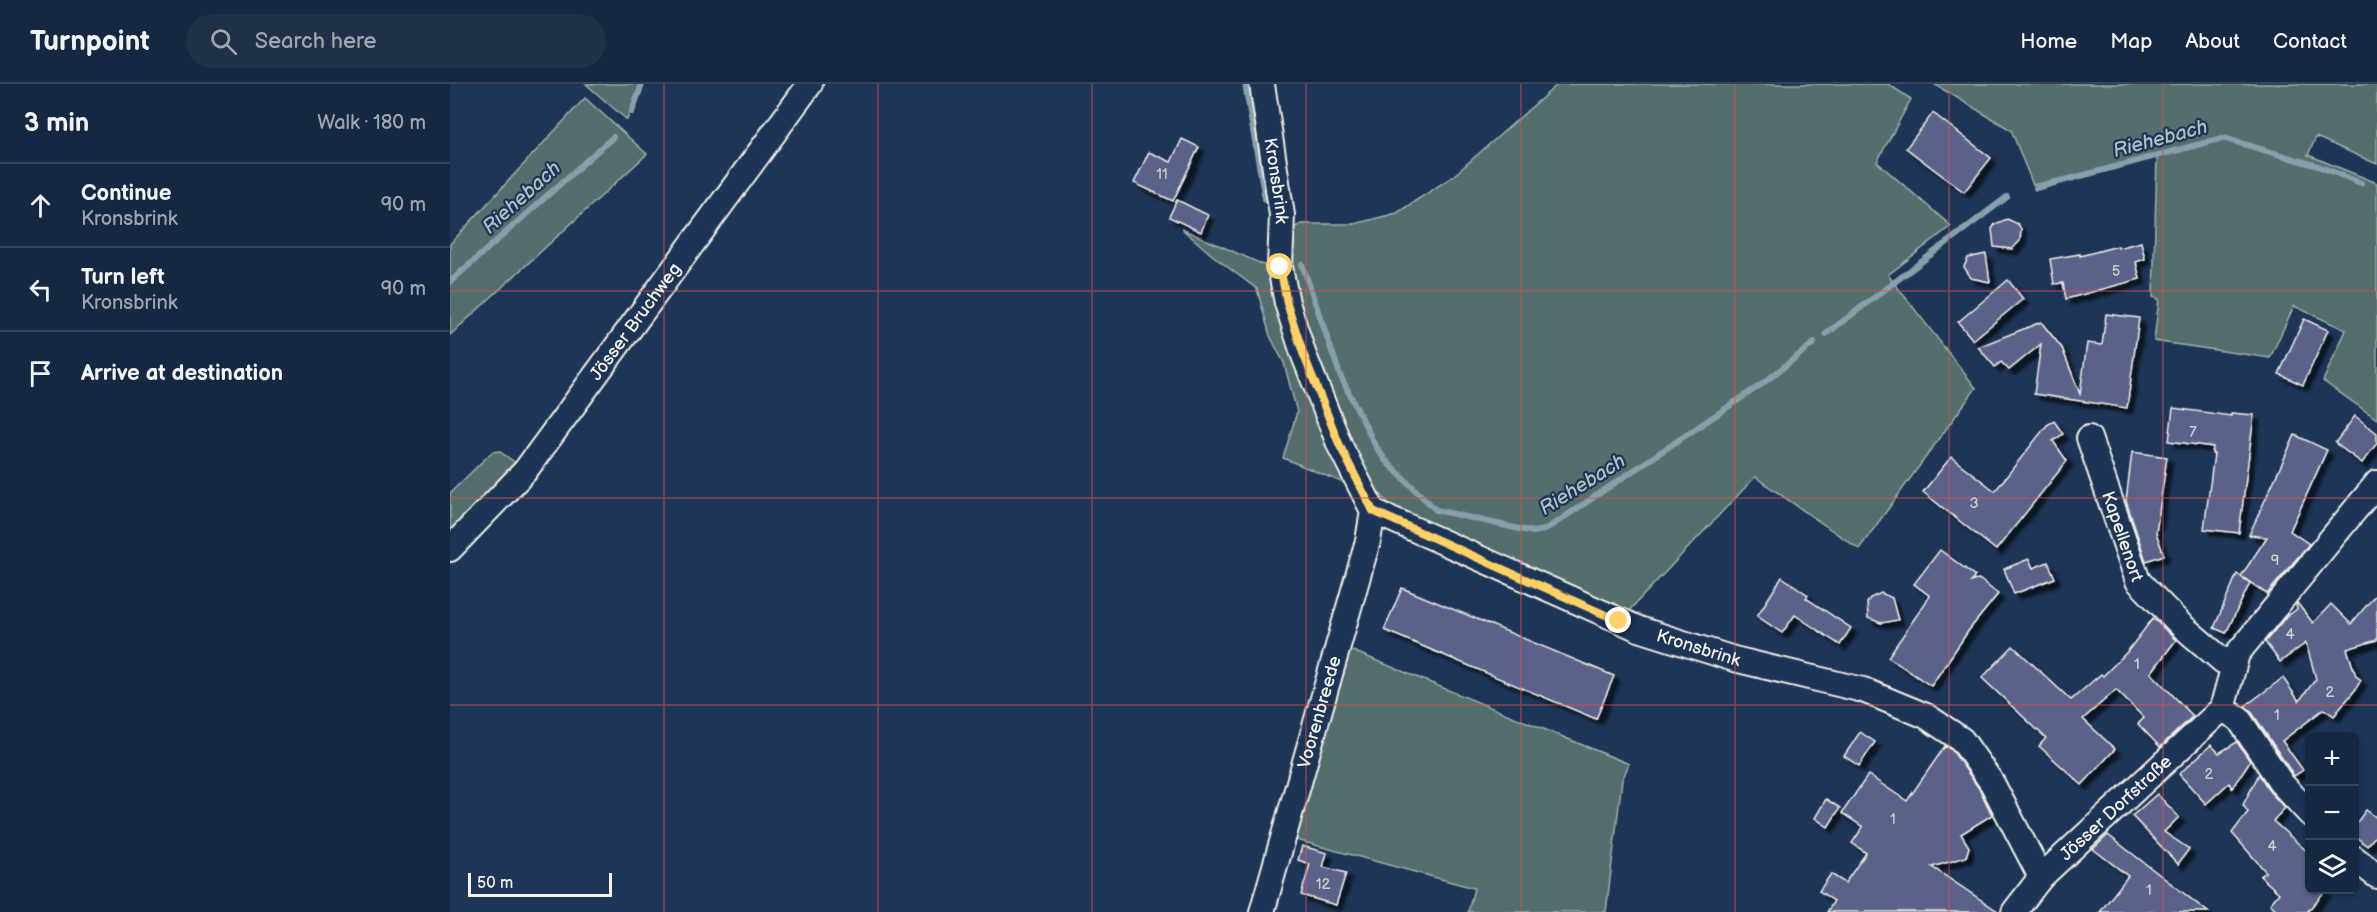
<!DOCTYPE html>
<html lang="en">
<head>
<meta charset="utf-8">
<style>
  :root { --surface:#162841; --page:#1f3048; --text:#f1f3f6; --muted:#9ea6b1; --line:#35445a }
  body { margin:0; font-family:"Balsamiq Sans",sans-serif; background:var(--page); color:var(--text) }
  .controls { position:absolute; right:18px; bottom:18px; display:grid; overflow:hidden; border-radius:9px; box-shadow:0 2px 4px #0004 }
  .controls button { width:54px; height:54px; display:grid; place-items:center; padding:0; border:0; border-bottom:2px solid var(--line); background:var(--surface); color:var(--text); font:30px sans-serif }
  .scale { position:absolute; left:18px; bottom:15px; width:144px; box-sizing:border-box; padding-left:6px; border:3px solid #f4f1e8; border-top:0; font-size:16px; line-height:21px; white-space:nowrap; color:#f4f1e8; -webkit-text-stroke:4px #1d3557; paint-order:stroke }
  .stop { position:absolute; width:18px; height:18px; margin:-14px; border:4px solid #ffd166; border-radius:50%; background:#fff }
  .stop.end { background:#ffd166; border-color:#fff; box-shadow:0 2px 6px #0008 }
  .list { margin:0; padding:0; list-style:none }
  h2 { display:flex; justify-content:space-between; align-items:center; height:78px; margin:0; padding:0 24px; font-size:26px }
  h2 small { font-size:20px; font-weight:400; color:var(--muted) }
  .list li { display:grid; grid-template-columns:39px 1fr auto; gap:18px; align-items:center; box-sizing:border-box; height:84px; padding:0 24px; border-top:2px solid var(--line) }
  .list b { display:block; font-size:22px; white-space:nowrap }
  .list p { margin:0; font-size:20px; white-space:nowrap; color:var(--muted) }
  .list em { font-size:20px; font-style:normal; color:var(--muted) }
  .icon { flex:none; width:33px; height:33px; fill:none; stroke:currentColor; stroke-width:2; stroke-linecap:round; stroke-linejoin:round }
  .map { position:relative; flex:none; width:1927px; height:828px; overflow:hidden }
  header { display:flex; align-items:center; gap:36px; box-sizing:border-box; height:84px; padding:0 30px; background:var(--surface); border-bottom:2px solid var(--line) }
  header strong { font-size:28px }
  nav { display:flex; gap:33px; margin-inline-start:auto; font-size:21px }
  .search { width:420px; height:54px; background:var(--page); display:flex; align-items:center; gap:15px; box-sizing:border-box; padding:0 21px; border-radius:33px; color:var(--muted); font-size:22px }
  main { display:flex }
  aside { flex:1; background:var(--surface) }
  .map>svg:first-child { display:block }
</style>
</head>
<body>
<header>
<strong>Turnpoint</strong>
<div class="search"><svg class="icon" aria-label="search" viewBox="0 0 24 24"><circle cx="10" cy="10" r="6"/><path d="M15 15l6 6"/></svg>Search here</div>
<nav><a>Home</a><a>Map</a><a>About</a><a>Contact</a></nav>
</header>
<main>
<aside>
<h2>3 min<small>Walk · 180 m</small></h2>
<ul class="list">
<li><svg class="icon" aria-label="ahead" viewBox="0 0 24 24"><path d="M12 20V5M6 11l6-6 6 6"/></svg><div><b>Continue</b><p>Kronsbrink</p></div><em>90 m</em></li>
<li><svg class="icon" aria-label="left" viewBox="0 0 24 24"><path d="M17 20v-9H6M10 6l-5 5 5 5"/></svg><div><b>Turn left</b><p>Kronsbrink</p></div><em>90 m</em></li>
<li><svg class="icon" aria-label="arrive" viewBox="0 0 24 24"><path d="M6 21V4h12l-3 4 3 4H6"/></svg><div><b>Arrive at destination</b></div></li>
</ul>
</aside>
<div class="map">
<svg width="1927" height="828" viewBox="0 0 1927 828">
  <defs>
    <filter id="shadow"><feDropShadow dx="5.5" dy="5.5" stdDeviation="1.5" flood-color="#0009"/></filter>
  </defs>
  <rect width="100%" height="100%" fill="#1d3557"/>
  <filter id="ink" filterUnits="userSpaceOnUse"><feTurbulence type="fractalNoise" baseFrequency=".0167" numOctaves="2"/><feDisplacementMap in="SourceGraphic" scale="12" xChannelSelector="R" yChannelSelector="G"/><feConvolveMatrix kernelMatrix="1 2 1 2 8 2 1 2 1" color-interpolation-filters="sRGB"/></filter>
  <g filter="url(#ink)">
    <!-- green -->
    <g fill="#536e6c" stroke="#a4b0aa" stroke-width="1.5">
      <polygon points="136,0 190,0 177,36"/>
      <polygon points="1108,0 1438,0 1461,15 1427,78 1501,142 1438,191 1526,304 1409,465 1305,393 1169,537 952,434 913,391 853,239 840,166 842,145 851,140 904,140 947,129 1002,93"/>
      <polygon points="1484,0 1927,0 1927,80 1866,53 1858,71 1927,99 1927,335 1873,297 1896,246 1844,222 1820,274 1704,257 1709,215 1703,213 1707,73 1583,101 1561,46"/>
      <polygon points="135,14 197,70 0,251 0,160"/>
      <polygon points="732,145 814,181 896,400 833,374 847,328 834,279 820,252 807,205 768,176"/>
      <polygon points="49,367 70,382 0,457 0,409 42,368"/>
      <polygon points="893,563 1179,680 1172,696 1156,828 1018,828 1024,804 839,754"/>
    </g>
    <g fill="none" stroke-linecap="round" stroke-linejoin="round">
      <!-- stream -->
      <g stroke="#87a0ab" stroke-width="6">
        <polyline points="795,0 815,115"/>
        <polyline points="182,28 192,0"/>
        <polyline points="1586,104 1773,54 1868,82 1911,99"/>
        <polyline points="852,180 890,291 925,361 935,376 986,426 1083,448 1094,446 1107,438 1312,300 1364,259"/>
        <polyline points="0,198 163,53"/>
        <polyline points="1376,250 1557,113"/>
      </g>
    </g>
    <!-- building -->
    <g fill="#5a6289" stroke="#f4f1e8" stroke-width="1.5" filter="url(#shadow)">
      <polygon points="1483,29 1541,74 1514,108 1456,64"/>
      <polygon points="732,55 749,63 723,117 684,99 699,68 721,78"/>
      <polygon points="727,116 758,131 751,148 719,133"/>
      <polygon points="1557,135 1568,140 1571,145 1570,157 1562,165 1544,163 1542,145 1545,140"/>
      <polygon points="1691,158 1695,175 1686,178 1690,195 1616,215 1613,199 1604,200 1600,175 1630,170 1630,172 1668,162 1668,164"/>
      <polygon points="1536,170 1540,198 1521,194 1514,183 1518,174"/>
      <polygon points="1558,196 1573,215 1523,256 1508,238"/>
      <polygon points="1656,230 1689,234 1677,324 1584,310 1591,260 1559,286 1551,278 1545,283 1528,263 1591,238 1612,264 1630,310 1637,259 1652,261"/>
      <polygon points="1854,235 1878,246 1853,301 1829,290"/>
      <polygon points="1723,324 1781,332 1781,329 1804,331 1789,449 1754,445 1764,370 1762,370 1763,363 1719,357"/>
      <polygon points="1905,332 1927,349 1927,359 1912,379 1885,359"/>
      <polygon points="1604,337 1613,350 1603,357 1617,377 1546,466 1473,408 1501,373 1545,407 1597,341"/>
      <polygon points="1845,351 1877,366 1840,447 1859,460 1817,510 1791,492 1817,453 1799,451"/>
      <polygon points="1682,368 1717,373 1706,449 1714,471 1696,477 1676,417"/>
      <polygon points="1490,466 1525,492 1521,498 1529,495 1548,510 1519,546 1481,602 1438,573 1480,512 1464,500"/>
      <polygon points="1579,475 1583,484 1598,478 1605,494 1564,510 1554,485"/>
      <polygon points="1787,490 1800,499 1776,549 1764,544"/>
      <polygon points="1332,493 1358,511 1356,514 1401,544 1390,561 1345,531 1332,549 1307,532"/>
      <polygon points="952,504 1164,592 1146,635 934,546"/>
      <polygon points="1431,509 1442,514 1448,536 1431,539 1418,534 1417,519 1420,514"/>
      <polygon points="1927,509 1927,556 1897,565 1906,592 1911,596 1905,606 1884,632 1874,625 1832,657 1853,686 1844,692 1801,627 1795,622 1833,594 1849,617 1866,595 1856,559 1830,578 1815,558 1835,534 1847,525 1846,521 1847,519 1863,539 1881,520 1901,540"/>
      <polygon points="1703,534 1726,556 1701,589 1743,632 1710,663 1688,640 1694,634 1666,606 1633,635 1665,665 1632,701 1589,662 1596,654 1532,594 1563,562 1621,616 1651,590 1653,592 1677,568"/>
      <polygon points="1410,648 1425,658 1409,682 1394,672"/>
      <polygon points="1787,658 1800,677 1782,704 1779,699 1756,720 1729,690 1761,661 1769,669"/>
      <polygon points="1495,662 1502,666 1530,706 1542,731 1511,750 1519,763 1516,773 1482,783 1549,828 1377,828 1384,817 1369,807 1381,790 1395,799 1416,769 1402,759 1413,743 1392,729 1418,691 1457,717"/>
      <polygon points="1809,690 1820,708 1835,724 1823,737 1860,770 1860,806 1876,806 1857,828 1829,828 1820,820 1829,809 1810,792 1816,788 1782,749 1798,728 1793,721"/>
      <polygon points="1707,710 1729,733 1714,748 1739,765 1728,780 1682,732"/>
      <polygon points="1376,715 1390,724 1378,743 1365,734"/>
      <polygon points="1916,726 1927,734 1927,750 1917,762 1905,752 1905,741"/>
      <polygon points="1658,751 1758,828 1650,828 1678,792 1643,765"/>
      <polygon points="852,762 877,769 873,783 896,789 886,821 851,811 860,780 848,776"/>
    </g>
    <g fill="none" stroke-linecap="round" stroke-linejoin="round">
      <!-- minor casing -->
      <g stroke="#f4f1e8" stroke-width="28">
        <g id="minor">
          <path id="s1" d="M812,0l20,131 -2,52 7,36 16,50 37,93 33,65 266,118 95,30 129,31 63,26 36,24 30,43 49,94"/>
          <path id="s2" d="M1639,354l49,143 44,45 41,35 11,2"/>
          <path id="s3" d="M0,465l75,-78 285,-387"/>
          <polyline points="1772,625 1787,570 1927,399"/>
          <polyline points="1772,625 1789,635 1832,700 1860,730"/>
          <polyline points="1904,774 1927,792"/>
          <path id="s4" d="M812,828l106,-371 5,-30"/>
          <path id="s5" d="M1564,828l27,-35 181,-168"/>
        </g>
      </g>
      <!-- minor -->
      <use href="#minor" stroke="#1d3557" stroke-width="24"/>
    </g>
  </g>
  <g fill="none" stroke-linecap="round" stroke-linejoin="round" filter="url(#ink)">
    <!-- route -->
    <polyline stroke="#ffd166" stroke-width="8" points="830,183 837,219 853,269 890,362 923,427 1169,537"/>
  </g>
  <!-- grid -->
  <path fill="none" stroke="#dc504e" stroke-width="1.5" stroke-opacity="0.55" d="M214,0v828M428,0v828M642,0v828M856,0v828M1071,0v828M1285,0v828M1499,0v828M1713,0v828M0,207h1927M0,414h1927M0,621h1927"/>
  <g text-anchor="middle" stroke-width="4.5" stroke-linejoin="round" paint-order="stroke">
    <!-- number labels -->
    <g font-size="15" fill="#cecdd0">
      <text x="712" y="95">11</text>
      <text x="1666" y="192">5</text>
      <text x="1743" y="353">7</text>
      <text x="1524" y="424">3</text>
      <text x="1825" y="481">9</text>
      <text x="1840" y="555">4</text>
      <text x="1687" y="585">1</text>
      <text x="1880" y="613">2</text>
      <text x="1827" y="636">1</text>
      <text x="1759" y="695">2</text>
      <text x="1443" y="740">1</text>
      <text x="1822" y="767">4</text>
      <text x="873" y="805">12</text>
      <text x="1699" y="811">1</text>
    </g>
    <!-- street labels -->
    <g font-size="18" fill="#f4f1e8" stroke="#1d3557">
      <text dy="6" stroke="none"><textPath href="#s1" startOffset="98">Kronsbrink</textPath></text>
      <text dy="6" stroke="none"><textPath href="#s3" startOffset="294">Jösser Bruchweg</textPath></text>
      <text dy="6" stroke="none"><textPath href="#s2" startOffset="104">Kapellenort</textPath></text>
      <text dy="6" stroke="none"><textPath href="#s1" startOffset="800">Kronsbrink</textPath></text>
      <text dy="6" stroke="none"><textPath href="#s4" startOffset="208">Voorenbreede</textPath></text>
      <text dy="6" stroke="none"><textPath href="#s5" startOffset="146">Jösser Dorfstraße</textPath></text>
    </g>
    <!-- water labels -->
    <g font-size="20" font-style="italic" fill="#b4c2c4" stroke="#1d3557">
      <text transform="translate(1710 54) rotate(-15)" y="7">Riehebach</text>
      <text transform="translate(71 113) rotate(-42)" y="7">Riehebach</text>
      <text transform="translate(1132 400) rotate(-32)" y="7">Riehebach</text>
    </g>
  </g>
</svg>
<div class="controls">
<button>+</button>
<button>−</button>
<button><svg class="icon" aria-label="layers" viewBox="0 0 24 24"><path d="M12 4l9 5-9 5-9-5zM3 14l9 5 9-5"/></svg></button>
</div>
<div class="scale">50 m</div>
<div class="stop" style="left:830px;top:183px"></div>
<div class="stop end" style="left:1169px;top:537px"></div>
</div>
</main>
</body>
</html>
